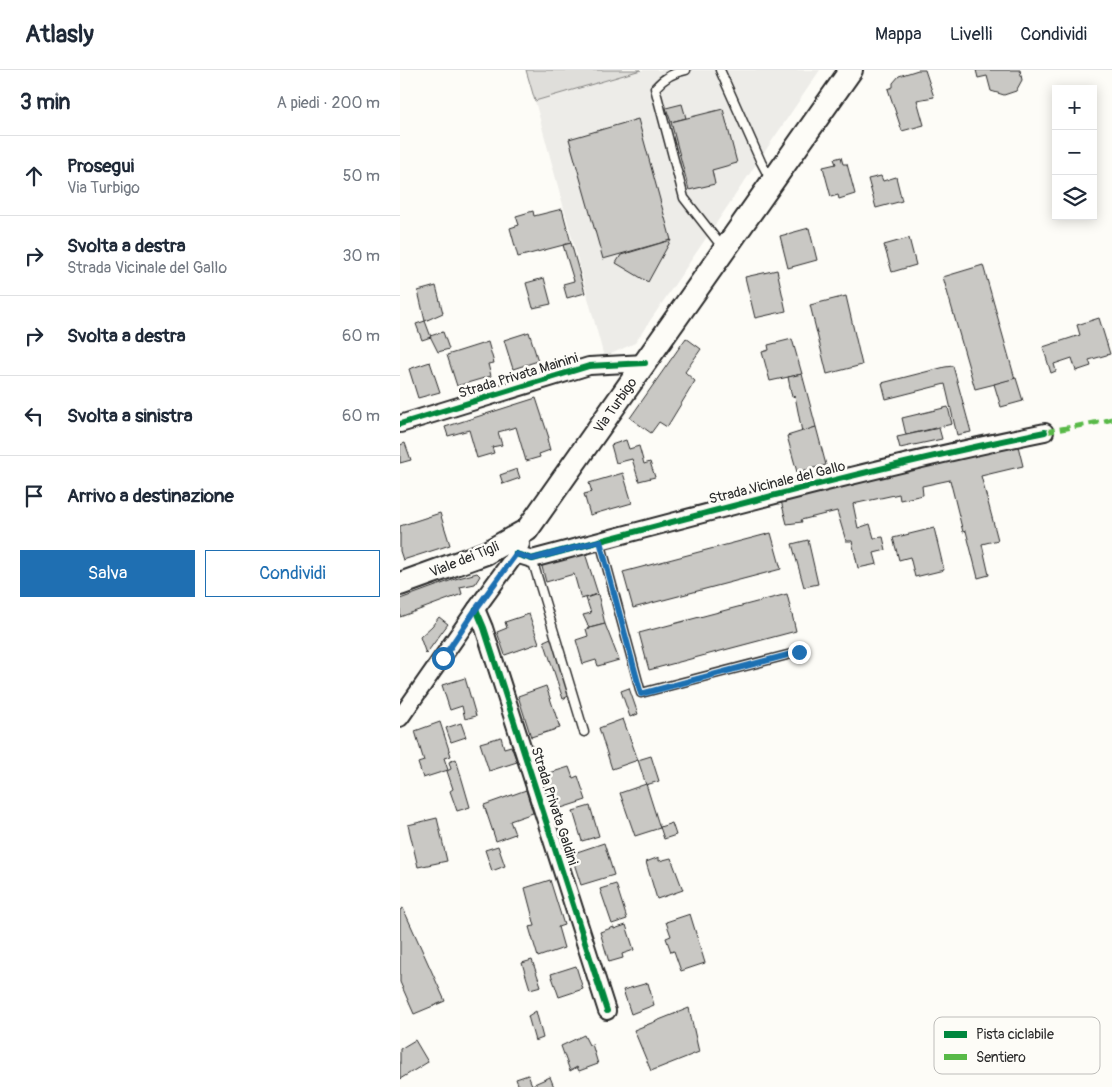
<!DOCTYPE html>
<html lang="it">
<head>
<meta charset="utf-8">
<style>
  :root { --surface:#fff; --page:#f2f2f3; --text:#1f2937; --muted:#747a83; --line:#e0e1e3; --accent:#1f6fb2 }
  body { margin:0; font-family:Pangolin,sans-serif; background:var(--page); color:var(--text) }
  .controls { position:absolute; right:15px; top:15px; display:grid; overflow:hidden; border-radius:0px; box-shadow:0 2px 12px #0003 }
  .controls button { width:45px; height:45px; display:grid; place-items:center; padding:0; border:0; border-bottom:1px solid var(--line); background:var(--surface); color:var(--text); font:25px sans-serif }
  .stop { position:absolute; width:15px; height:15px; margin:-11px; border:4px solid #1f6fb2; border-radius:50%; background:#fff }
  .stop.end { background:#1f6fb2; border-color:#fff; box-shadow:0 1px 5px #0008 }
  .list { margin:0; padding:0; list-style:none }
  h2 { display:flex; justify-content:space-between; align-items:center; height:65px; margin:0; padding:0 20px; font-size:21px }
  h2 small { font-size:16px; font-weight:400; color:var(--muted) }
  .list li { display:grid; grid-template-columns:32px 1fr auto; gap:15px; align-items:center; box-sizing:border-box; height:80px; padding:0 20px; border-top:1px solid var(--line) }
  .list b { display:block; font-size:19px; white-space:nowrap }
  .list p { margin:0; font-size:16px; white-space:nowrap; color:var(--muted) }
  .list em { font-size:16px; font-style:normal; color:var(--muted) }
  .actions { display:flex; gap:10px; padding:15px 20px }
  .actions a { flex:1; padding:11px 0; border:1px solid var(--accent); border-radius:0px; text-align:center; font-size:18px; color:var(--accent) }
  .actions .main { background:var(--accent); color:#fff }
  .icon { flex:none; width:28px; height:28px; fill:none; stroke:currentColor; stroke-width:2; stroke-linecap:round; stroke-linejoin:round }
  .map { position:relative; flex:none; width:712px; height:1017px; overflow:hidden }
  header { display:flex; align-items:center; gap:30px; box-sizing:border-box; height:70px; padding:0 25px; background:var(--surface); border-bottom:1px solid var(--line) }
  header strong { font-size:24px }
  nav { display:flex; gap:28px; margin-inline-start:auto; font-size:18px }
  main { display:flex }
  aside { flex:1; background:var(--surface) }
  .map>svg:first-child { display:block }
</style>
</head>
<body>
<header>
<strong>Atlasly</strong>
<nav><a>Mappa</a><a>Livelli</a><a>Condividi</a></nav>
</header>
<main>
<aside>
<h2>3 min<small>A piedi · 200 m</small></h2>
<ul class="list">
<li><svg class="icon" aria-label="ahead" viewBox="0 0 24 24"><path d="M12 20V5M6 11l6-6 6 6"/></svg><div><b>Prosegui</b><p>Via Turbigo</p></div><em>50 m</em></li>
<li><svg class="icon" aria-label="right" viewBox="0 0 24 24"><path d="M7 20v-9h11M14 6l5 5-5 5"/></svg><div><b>Svolta a destra</b><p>Strada Vicinale del Gallo</p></div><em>30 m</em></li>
<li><svg class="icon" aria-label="right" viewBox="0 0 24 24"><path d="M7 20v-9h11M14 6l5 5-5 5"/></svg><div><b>Svolta a destra</b></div><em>60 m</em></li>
<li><svg class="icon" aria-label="left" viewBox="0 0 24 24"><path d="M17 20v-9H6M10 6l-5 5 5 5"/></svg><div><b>Svolta a sinistra</b></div><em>60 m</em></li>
<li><svg class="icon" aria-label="arrive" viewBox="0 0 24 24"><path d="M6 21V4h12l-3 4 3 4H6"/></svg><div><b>Arrivo a destinazione</b></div></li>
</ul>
<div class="actions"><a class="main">Salva</a><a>Condividi</a></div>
</aside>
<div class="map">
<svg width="712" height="1017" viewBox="0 0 712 1017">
  <rect width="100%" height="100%" fill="#fdfcf7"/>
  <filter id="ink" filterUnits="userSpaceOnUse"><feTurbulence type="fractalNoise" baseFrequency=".02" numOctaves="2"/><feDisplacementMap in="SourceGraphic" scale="10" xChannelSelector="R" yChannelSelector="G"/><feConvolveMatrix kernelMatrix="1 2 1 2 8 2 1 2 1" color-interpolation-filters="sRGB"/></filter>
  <g filter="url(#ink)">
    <!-- built -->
    <polygon fill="#edece8" points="241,0 420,0 235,273 204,287 135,31"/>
    <!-- green -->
    <polygon fill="#dfdeda" stroke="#858482" points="126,0 241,0 135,31"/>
    <!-- building -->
    <g fill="#c9c8c4" stroke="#2b2b2b">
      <polygon points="518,0 525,0 534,27 517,30 524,55 502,61 488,19 493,17 493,13 499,6"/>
      <polygon points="576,0 620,0 622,10 616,21 604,25 591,21 587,6 578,8"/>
      <polygon points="282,34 286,48 271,52 266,38"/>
      <polygon points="323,39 337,93 312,100 315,114 289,120 271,52"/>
      <polygon points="238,49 271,170 203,189 169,69"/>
      <polygon points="441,87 443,94 447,94 455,124 439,129 438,125 431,127 423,97 436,94 434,89"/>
      <polygon points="481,106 483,111 496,107 502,131 476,138 468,109"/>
      <polygon points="162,139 171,173 118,187 110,158 119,155 116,146 133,141 134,146"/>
      <polygon points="409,158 417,190 388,198 380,166"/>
      <polygon points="509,168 516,195 492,202 484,175"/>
      <polygon points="271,170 248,212 216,193 221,185"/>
      <polygon points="171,173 185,223 167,228 163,214 174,211 163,175"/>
      <polygon points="583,195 615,309 575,319 543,207"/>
      <polygon points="377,200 386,241 355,248 345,207"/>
      <polygon points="144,208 151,234 133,238 126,213"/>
      <polygon points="36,216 43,243 25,251 18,221"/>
      <polygon points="446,226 462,295 427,304 410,235"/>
      <polygon points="699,248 710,284 689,290 691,296 676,301 672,288 654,294 656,301 651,303 643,277 680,265 677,255"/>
      <polygon points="25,251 31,267 22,270 16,254"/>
      <polygon points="43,262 49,279 38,282 30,266"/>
      <polygon points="129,262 138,291 113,299 104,270"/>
      <polygon points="286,268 301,279 285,302 295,311 267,357 259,352 251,363 230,348"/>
      <polygon points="392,269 402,304 370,311 362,282 369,280 368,275"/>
      <polygon points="88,272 94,293 88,294 91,306 57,316 47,285"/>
      <polygon points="30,292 40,322 18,328 9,299"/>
      <polygon points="553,296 571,362 557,365 545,314 486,329 482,313 545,297"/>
      <polygon points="402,304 416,357 402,362 395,326 392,327 388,307"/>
      <polygon points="616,308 623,331 601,337 594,314"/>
      <polygon points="136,328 149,368 147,369 150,380 139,384 140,387 126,391 116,357 98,362 102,375 92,377 94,383 77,388 69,360 48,366 45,357"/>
      <polygon points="548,337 552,354 506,365 502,348"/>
      <polygon points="416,357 426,395 397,402 387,366"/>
      <polygon points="539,358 542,369 500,378 497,367"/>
      <polygon points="226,370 229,379 239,376 244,394 250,392 255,407 239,411 232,389 216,393 211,375"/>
      <polygon points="5,373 11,390 0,393 0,375"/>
      <polygon points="618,376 623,396 581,406 598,470 582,474 589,505 578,508 566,461 563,462 550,410 522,416 523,425 500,430 499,424 453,434 458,458 470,454 474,468 483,467 486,480 474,483 477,494 458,498 452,471 446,471 437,441 401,450 402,452 387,454 381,431 448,414"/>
      <polygon points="117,399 120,408 103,414 100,405"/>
      <polygon points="223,403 232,433 190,445 184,424 192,422 189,413"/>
      <polygon points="40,443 50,475 3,490 0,481 0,456"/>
      <polygon points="534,458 544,500 515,507 510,487 499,490 493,468"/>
      <polygon points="371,463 381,499 233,538 223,502"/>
      <polygon points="408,470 418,514 404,517 392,474"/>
      <polygon points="184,480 198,524 181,529 174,504 146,512 141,493"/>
      <polygon points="77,503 80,506 75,514 60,517 62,524 0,547 0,529 55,509"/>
      <polygon points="198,524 205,554 189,558 183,545 191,543 186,528"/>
      <polygon points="387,524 396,561 249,600 239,563"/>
      <polygon points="129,544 139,573 105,585 97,562 107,558 105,552"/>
      <polygon points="39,547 48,554 26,584 20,567 32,556"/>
      <polygon points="205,554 219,590 198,596 196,590 183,594 176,570 188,566 186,559"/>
      <polygon points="153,567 172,624 163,629 144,571"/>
      <polygon points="65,608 76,646 65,649 62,636 50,640 48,634 42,615"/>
      <polygon points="146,616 160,658 131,667 118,626"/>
      <polygon points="229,618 238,644 230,647 221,621"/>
      <polygon points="223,649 238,690 212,699 199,658"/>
      <polygon points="40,652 51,686 44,688 48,700 23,708 18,693 24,691 15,661"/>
      <polygon points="61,653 66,667 51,672 46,658"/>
      <polygon points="101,667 104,678 111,676 117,692 89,701 80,673"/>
      <polygon points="251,686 259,711 246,715 238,690"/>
      <polygon points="56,689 70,737 57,741 50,721 53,719 47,701 51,699 49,692"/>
      <polygon points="169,697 173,708 178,706 186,730 155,740 143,705"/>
      <polygon points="246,714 260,758 235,766 220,723"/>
      <polygon points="126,720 133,743 110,751 115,764 96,771 84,735"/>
      <polygon points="190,736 199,766 182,771 173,741"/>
      <polygon points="37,748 47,791 18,797 8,755"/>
      <polygon points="272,753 276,765 264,769 260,757"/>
      <polygon points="204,773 214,805 181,815 171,784"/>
      <polygon points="98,776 105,796 92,801 85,780"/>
      <polygon points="259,787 259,791 271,788 283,820 257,829 246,792"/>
      <polygon points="150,810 164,855 158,857 164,878 138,887 129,857 135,856 125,818"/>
      <polygon points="216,814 227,849 212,854 200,819"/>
      <polygon points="3,838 45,931 14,944 0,912 0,840"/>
      <polygon points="290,844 305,893 281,901 274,881 271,882 266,868 271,866 266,852"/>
      <polygon points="226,855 234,880 222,884 223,888 209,892 200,862 214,857 214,859"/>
      <polygon points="132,890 141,916 130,919 122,893"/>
      <polygon points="176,896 183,919 159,927 151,904"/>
      <polygon points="248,913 254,935 231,944 223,920"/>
      <polygon points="289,938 299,982 251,1001 234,960"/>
      <polygon points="136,941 143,968 135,971 128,946"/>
      <polygon points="184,965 189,975 192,974 198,994 179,1001 177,997 170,1001 161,976"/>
      <polygon points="15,970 28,992 0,1009 0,979"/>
      <polygon points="128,1005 132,1015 150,1007 154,1017 119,1017 116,1009"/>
    </g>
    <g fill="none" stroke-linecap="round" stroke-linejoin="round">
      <!-- service casing -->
      <g stroke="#2b2b2b" stroke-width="11">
        <g id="service">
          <path d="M286,0c-13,2 -23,9 -31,18l29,110 39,50"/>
          <polyline points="320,0 361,92 370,109"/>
          <polyline points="200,471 241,623 399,582"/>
          <polyline points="132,489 184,662"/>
        </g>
      </g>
      <!-- minor casing -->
      <g stroke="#2b2b2b" stroke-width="20">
        <g id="minor">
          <polyline points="0,354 189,296 245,293"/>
          <path d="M116,484l16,5c171,-45 341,-92 513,-127"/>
          <polyline points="76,539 84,558 207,941"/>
          <polyline points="0,648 76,539 116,484 121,474"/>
        </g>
      </g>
      <!-- secondary casing -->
      <g stroke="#2b2b2b" stroke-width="26">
        <polyline id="secondary" points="0,514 86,483 127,460 451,0"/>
      </g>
      <!-- service -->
      <use href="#service" stroke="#fdfcf7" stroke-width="8"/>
      <!-- minor -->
      <use href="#minor" stroke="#fdfcf7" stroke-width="16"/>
      <!-- secondary -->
      <use href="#secondary" stroke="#fdfcf7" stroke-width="22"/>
      <!-- quiet -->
      <polyline stroke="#58b947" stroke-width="5" stroke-dasharray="10 5" stroke-linecap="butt" points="645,362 705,351 712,349"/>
      <!-- cycleway casing -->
      <g stroke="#fdfcf7" stroke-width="9">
        <g id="cycleway">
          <polyline points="0,354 189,296 245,293"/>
          <path d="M116,484l16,5c171,-45 341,-92 513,-127"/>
          <polyline points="76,539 84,558 207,941"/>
        </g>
      </g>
      <!-- cycleway -->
      <use href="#cycleway" stroke="#00873e" stroke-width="6"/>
    </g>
  </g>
  <g fill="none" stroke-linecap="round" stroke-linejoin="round" filter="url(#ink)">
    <!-- route -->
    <polyline stroke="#1f6fb2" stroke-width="6" points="43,588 76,539 116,484 132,489 200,471 241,624 399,582"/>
  </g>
  <g text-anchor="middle" stroke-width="5" stroke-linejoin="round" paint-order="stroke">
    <!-- street labels -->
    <g font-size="14" fill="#2b2b2b" stroke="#fdfcf7">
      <text transform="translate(118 305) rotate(-17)" y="5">Strada Privata Mainini</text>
      <text transform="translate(215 335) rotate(-55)" y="5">Via Turbigo</text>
      <text transform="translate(377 412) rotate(-14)" y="5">Strada Vicinale del Gallo</text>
      <text transform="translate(64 489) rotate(-22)" y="5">Viale dei Tigli</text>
      <text transform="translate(155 736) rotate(72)" y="5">Strada Privata Galdini</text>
    </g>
  </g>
  <!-- legend -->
  <rect x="534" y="947" width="166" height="57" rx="8" fill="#fdfcf7" stroke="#bebdba" stroke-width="1"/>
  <rect x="544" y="961" width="23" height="7" fill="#00873e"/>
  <rect x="544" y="984" width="23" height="6" fill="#58b947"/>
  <g font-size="14" fill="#2b2b2b">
    <text x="576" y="969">Pista ciclabile</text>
    <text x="576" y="992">Sentiero</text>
  </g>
</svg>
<div class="controls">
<button>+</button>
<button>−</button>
<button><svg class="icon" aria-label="layers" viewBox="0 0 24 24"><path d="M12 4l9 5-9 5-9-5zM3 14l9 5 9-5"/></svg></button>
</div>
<div class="stop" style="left:43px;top:588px"></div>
<div class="stop end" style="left:399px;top:582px"></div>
</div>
</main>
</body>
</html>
